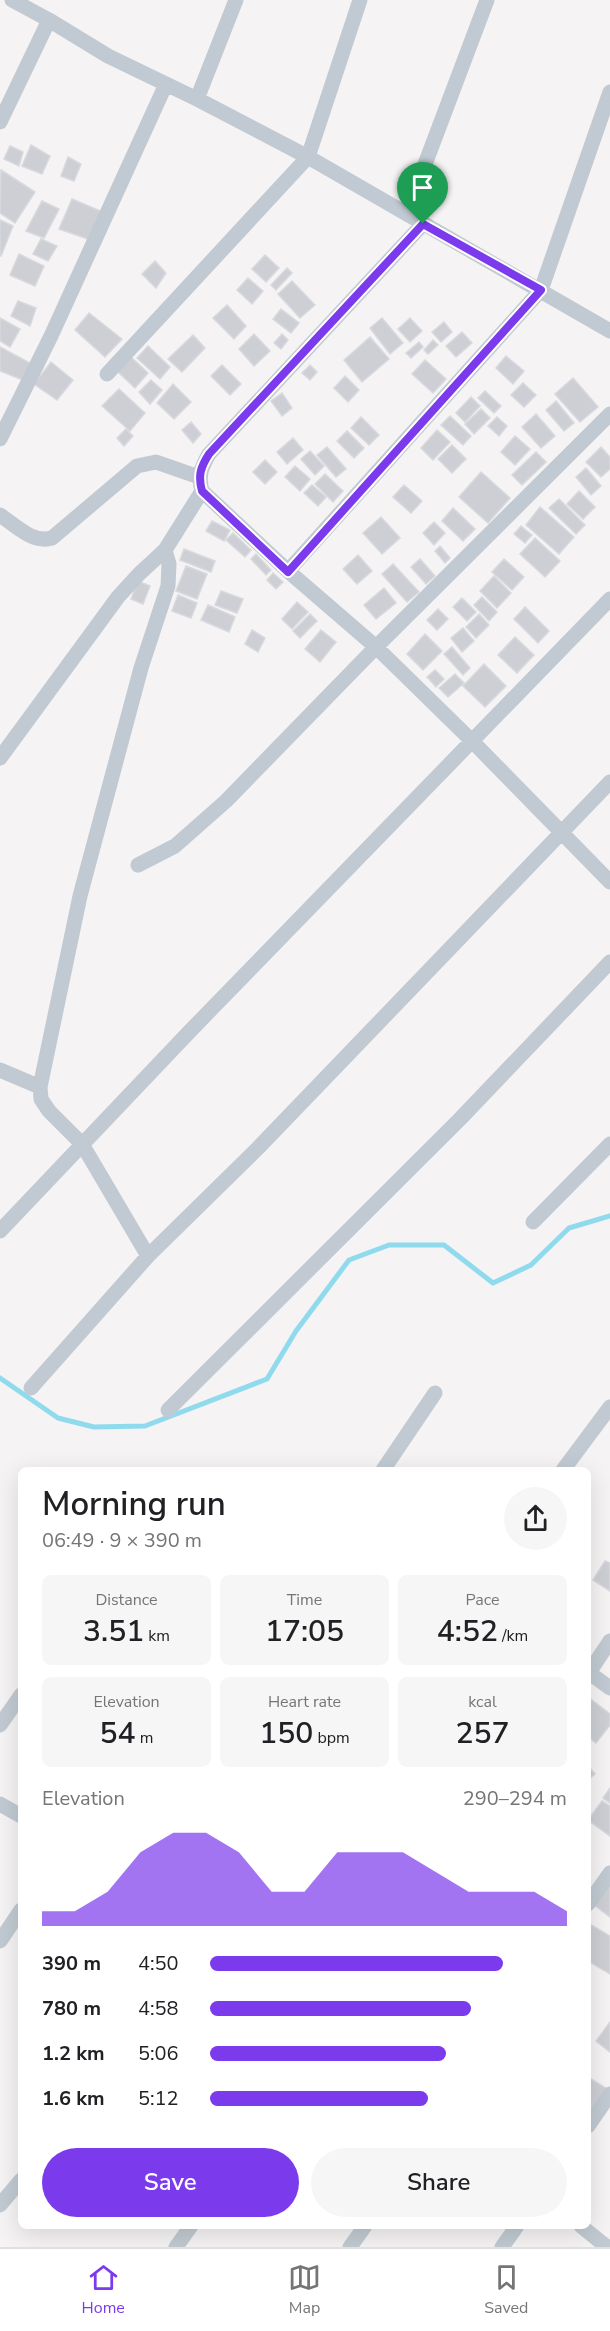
<!DOCTYPE html>
<html lang="en">
<head>
<meta charset="utf-8">
<style>
	body { margin:0; font-family:"Nunito Sans",sans-serif; background:#f6f6f6; color:#202124; height:100vh; display:flex; flex-direction:column; font-size:22px; white-space:nowrap }
	* { box-sizing:border-box; margin:0 }
	p { font-size:20px; color:#757577 }
	.icon { flex:none; width:33px; height:33px; fill:none; stroke:currentColor; stroke-width:2; stroke-linecap:round; stroke-linejoin:round }
	.map { position:relative; flex:1; overflow:hidden }
	.side { position:absolute; left:18px; top:1467px; width:573px; height:762px; display:flex; flex-direction:column; background:#fff; border-radius:9px; box-shadow:0 6px 24px #0002 }
	.side>* { flex:none }
	.pin { position:absolute; display:grid; place-items:center; width:51px; height:51px; color:#fff; margin:-62px -26px; border-radius:50% 50% 50% 0; rotate:-45deg; box-shadow:0 0 6px #0007 }
	.pin .icon { rotate:45deg }
	.round { display:grid; place-items:center; flex:none; width:63px; height:63px; border-radius:32px; background:#f6f6f6 }
	.overview { display:flex; align-items:center; justify-content:space-between; height:102px; padding:0 24px }
	h1 { font-size:33px; font-weight:600; line-height:45px }
	.metrics { display:grid; grid-template-columns:repeat(3,1fr); gap:9px; height:102px; padding:6px 24px }
	.metrics div { display:grid; align-content:center; border-radius:9px; background:#f6f6f6; text-align:center }
	.metrics b { font-size:30px; font-weight:600 }
	.metrics small { font-size:16px; font-weight:400 }
	.metrics p { font-size:16px }
	.chart { height:168px; padding:12px 24px }
	.chart p { display:flex; justify-content:space-between }
	.chart svg { width:100%; height:108px; margin-top:6px; fill:#7c3aed; opacity:.7 }
	.action { display:flex; gap:12px; margin-top:auto; padding:12px 24px }
	.action a { flex:1; height:69px; border-radius:36px; background:#7c3aed; color:#fff; font-size:24px; font-weight:600; line-height:69px; text-align:center }
	.action a+a { background:#f6f6f6; color:#202124 }
	ul { padding:0 24px; list-style:none; font-size:20px }
	li { display:grid; grid-template-columns:96px 72px 1fr; align-items:center; height:45px }
	li i { height:15px; border-radius:8px; background:#7c3aed }
	.tab-bar { display:flex; justify-content:space-around; align-items:center; height:84px; border-top:2px solid #e0e0e0; background:#fff; font-size:16px; color:#757577 }
	.tab-bar a { display:grid; justify-items:center; gap:3px }
	.tab-bar .on { color:#7c3aed }
	.map>svg:first-child { display:block }
</style>
</head>
<body>
<div class="map">
<svg width="610" height="2247" viewBox="0 0 610 2247">
	<rect width="100%" height="100%" fill="#f5f3f3"/>
	<g fill="none" stroke-linecap="round" stroke-linejoin="round">
		<path stroke="#90daee" stroke-width="5" d="M0,1378L58,1418L94,1427L145,1426L267,1379L296,1331L349,1260L389,1245H444L493,1283L531,1265L569,1228L610,1216"/>
	</g>
	<path fill="#cdcfd5" stroke="#d7d9de" stroke-width="1.5" d="M31,145L50,156L42,174L22,166Z
		M10,146L23,152L19,166L4,159Z
		M68,157L81,164L74,181L61,176Z
		M1,170L35,192L15,223L0,213Z
		M72,199L103,212L88,239L59,229Z
		M42,201L59,209L44,238L26,231Z
		M0,220L13,226L1,256H0Z
		M41,239L57,246L48,261L33,254Z
		M19,254L44,266L35,286L10,275Z
		M265,255L279,268L266,282L252,269Z
		M155,261L166,273L156,288L142,274Z
		M287,268L292,273L276,290L271,285Z
		M248,278L263,291L252,304L237,290Z
		M292,281L315,305L300,318L278,294Z
		M18,301L36,308L30,326L11,316Z
		M227,305L246,326L234,339L213,318Z
		M281,309L299,323L291,333L273,319Z
		M89,313L122,339L105,357L75,330Z
		M0,318L20,329L10,347L0,341Z
		M382,318L403,343L390,354L370,328Z
		M410,318L422,331L410,342L398,329Z
		M444,322L452,332L441,342L432,332Z
		M462,332L472,343L456,357L446,346Z
		M254,334L270,351L254,366L239,349Z
		M282,334L288,340L281,349L274,343Z
		M193,335L205,348L182,372L168,359Z
		M370,337L389,359L362,382L344,360Z
		M433,340L438,345L428,354L424,350Z
		M419,342L423,347L411,358L406,353Z
		M148,346L170,367L160,379L137,358Z
		M0,347L30,363L23,380L0,371Z
		M130,356L148,373L135,388L117,371Z
		M506,356L524,371L513,384L496,368Z
		M425,360L446,379L433,393L412,374Z
		M51,362L73,380L57,400L34,384Z
		M222,365L241,384L230,395L211,376Z
		M310,365L317,372L310,380L302,373Z
		M345,376L359,390L348,402L334,388Z
		M573,378L598,407L580,422L555,394Z
		M151,380L162,390L150,404L139,392Z
		M523,383L536,395L524,407L511,395Z
		M173,384L191,402L174,419L157,403Z
		M119,389L145,413L130,431L102,406Z
		M485,391L501,406L494,413L478,398Z
		M282,393L292,408L282,416L271,401Z
		M471,397L480,406L465,422L456,413Z
		M556,401L574,423L564,431L546,410Z
		M481,409L490,418L474,434L465,424Z
		M536,414L555,436L541,448L522,427Z
		M450,416L471,436L463,445L441,425Z
		M361,417L379,435L369,445L351,428Z
		M497,417L507,426L499,436L488,426Z
		M191,422L201,434L193,443L182,430Z
		M126,429L133,436L124,446L117,438Z
		M437,430L450,442L433,460L421,448Z
		M347,431L364,448L354,458L337,441Z
		M515,436L530,449L515,465L501,452Z
		M293,438L303,450L287,464L277,452Z
		M452,445L466,459L452,473L438,459Z
		M327,447L346,469L336,477L317,455Z
		M601,447L610,457V469L601,477L586,462Z
		M310,451L324,466L315,475L301,459Z
		M536,452L546,462L522,485L512,475Z
		M265,460L277,472L265,484L253,472Z
		M295,466L310,479L300,491L285,477Z
		M586,468L601,486L591,495L576,477Z
		M481,472L510,498L488,523L459,497Z
		M325,474L343,491L333,502L315,484Z
		M312,485L326,497L318,506L304,493Z
		M404,485L422,501L411,513L393,497Z
		M579,491L595,507L583,519L567,504Z
		M559,499L585,525L576,534L549,508Z
		M540,507L574,537L559,554L526,525Z
		M453,508L475,529L463,541L442,521Z
		M381,517L400,538L382,554L363,533Z
		M212,521L230,530L224,541L206,531Z
		M434,522L445,533L434,545L423,533Z
		M521,526L532,535L525,543L514,534Z
		M233,533L251,550L245,557L226,540Z
		M535,538L560,561L545,577L520,554Z
		M440,546L450,558L445,563L435,551Z
		M184,549L215,561L211,572L180,560Z
		M256,554L271,570L266,575L251,559Z
		M358,555L372,571L357,584L343,569Z
		M420,559L435,576L426,584L411,567Z
		M504,559L524,577L512,590L492,572Z
		M393,564L419,592L407,602L382,574Z
		M186,566L207,574L197,599L176,591Z
		M273,573L283,582L276,589L267,580Z
		M494,576L511,593L497,608L480,591Z
		M138,581L150,586L143,604L131,599Z
		M384,588L396,603L376,619L364,605Z
		M221,591L243,599L237,613L215,605Z
		M178,595L197,603L191,618L172,611Z
		M482,597L497,612L489,621L474,605Z
		M462,598L476,612L467,621L453,607Z
		M297,602L308,612L292,629L282,619Z
		M208,605L235,617L229,632L201,620Z
		M525,607L549,631L538,643L514,619Z
		M438,609L448,619L437,630L427,620Z
		M310,614L317,621L300,638L293,631Z
		M479,614L489,625L476,638L466,627Z
		M463,628L474,641L462,652L451,638Z
		M252,630L265,638L258,652L245,644Z
		M321,630L336,642L320,662L305,649Z
		M425,634L442,651L423,670L407,654Z
		M515,637L534,655L517,673L498,655Z
		M452,647L470,668L463,675L444,654Z
		M484,664L506,686L485,707L463,686Z
		M435,670L444,679L436,687L427,677Z
		M455,674L464,683L448,697L439,688Z
		M605,1561L610,1563V1591L593,1580Z
		M588,1697L610,1714V1725L596,1743L588,1737Z
		M588,1766L595,1774L588,1780Z
		M610,1788V1803L603,1798Z
		M602,1801L610,1806V1836L588,1820Z
		M610,1882V1917L593,1904Z
		M588,1923L610,1936V1974L588,1961Z
		M610,2022V2052L596,2041Z
		M588,2077L607,2089L594,2109L588,2105Z"/>
	<g fill="none" stroke-linecap="round" stroke-linejoin="round">
		<path stroke="#c1cad2" stroke-width="15" d="M12,0L49,20L108,56L197,99L308,157L610,331
			M197,99L236,0
			M0,122L49,20
			M407,212L487,0
			M107,374L308,157L360,0
			M0,439L51,336L166,84
			M202,491L288,571L376,647L472,741L610,882
			M0,515C15,525 33,544 52,538L137,466L156,462L199,477
			M288,571L541,290L610,92
			M0,758L118,597L139,574L165,550L202,491C198,476 201,468 209,454L423,224
			M138,865L175,846L226,801L376,647L610,414
			M0,1070L40,1087
			M533,1222L610,1144
			M0,1231L191,1030L610,599
			M148,1256L82,1144L49,1111L41,1099L40,1087L80,896L141,668L168,586L169,564L165,550
			M31,1388L148,1256L258,1148L610,782
			M168,1410L460,1119L610,962
			M383,1470L435,1393
			M563,1470L610,1407
			M588,1672L610,1688
			M588,1674L610,1641
			M0,1725L21,1695
			M0,1804L21,1816
			M588,1904L610,1873
			M0,1941L21,1910
			M588,2126L610,2094
			M0,2205L21,2180
			M581,2226L607,2247
			M176,2247L191,2226
			M350,2247L365,2226
			M502,2247L517,2226"/>
	</g>
	<g fill="none" stroke-linecap="round" stroke-linejoin="round">
		<g stroke="#fff" stroke-width="12">
			<path id="route" d="M423,224L541,290L288,572L202,491C198,476 200,468 209,454Z"/>
		</g>
		<use href="#route" stroke="#7c3aed" stroke-width="8"/>
	</g>
</svg>
<div class="pin" style="left:423px;top:224px;background:#1e9e55"><svg class="icon" aria-label="arrive" viewBox="0 0 24 24"><path d="M6 21V4h12l-3 4 3 4H6"/></svg></div>
<section class="side">
<div class="overview"><div><h1>Morning run</h1><p>06:49 · 9 × 390 m</p></div><a class="round"><svg class="icon" aria-label="share" viewBox="0 0 24 24"><path d="M12 15V3M7 8l5-5 5 5M5 13v7h14v-7"/></svg></a></div>
<div class="metrics">
<div><p>Distance</p><b>3.51<small> km</small></b></div>
<div><p>Time</p><b>17:05</b></div>
<div><p>Pace</p><b>4:52<small> /km</small></b></div>
</div>
<div class="metrics">
<div><p>Elevation</p><b>54<small> m</small></b></div>
<div><p>Heart rate</p><b>150<small> bpm</small></b></div>
<div><p>kcal</p><b>257</b></div>
</div>
<div class="chart"><p><span>Elevation</span>290–294 m</p>
<svg viewBox="0 0 160 44" preserveAspectRatio="none"><path d="M0 44V38L10 38L20 30L30 14L40 6L50 6L60 14L70 30L80 30L90 14L100 14L110 14L120 22L130 30L140 30L150 30L160 38V44z"/></svg>
</div>
<ul>
<li><b>390 m</b>4:50<i style="width:82%"></i></li>
<li><b>780 m</b>4:58<i style="width:73%"></i></li>
<li><b>1.2 km</b>5:06<i style="width:66%"></i></li>
<li><b>1.6 km</b>5:12<i style="width:61%"></i></li>
</ul>
<div class="action"><a>Save</a><a>Share</a></div>
</section>
</div>
<nav class="tab-bar">
<a class="on"><svg class="icon" aria-label="home" viewBox="0 0 24 24"><path d="M3 11l9-7 9 7M6 9v11h12V9"/></svg>Home</a>
<a><svg class="icon" aria-label="map" viewBox="0 0 24 24"><path d="M3 6l6-2 6 2 6-2v14l-6 2-6-2-6 2zM9 4v14M15 6v14"/></svg>Map</a>
<a><svg class="icon" aria-label="saved" viewBox="0 0 24 24"><path d="M7 4h10v16l-5-4-5 4z"/></svg>Saved</a>
</nav>
</body>
</html>
